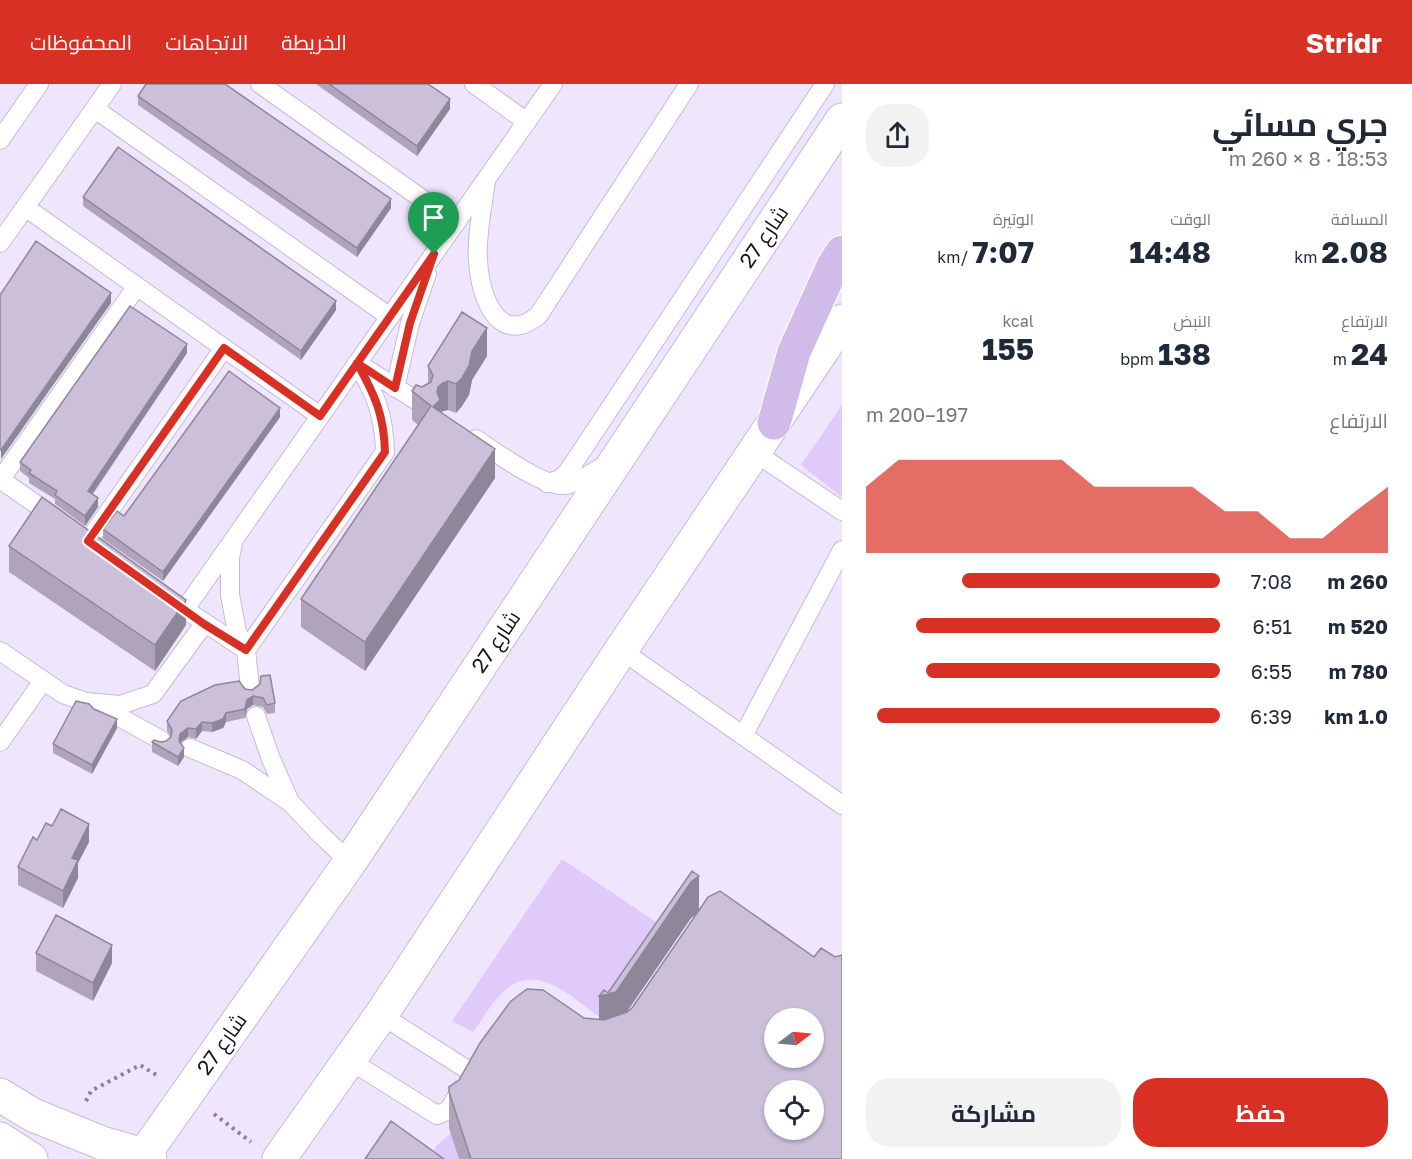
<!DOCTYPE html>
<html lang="ar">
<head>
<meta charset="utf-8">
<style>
	body { margin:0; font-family:"Golos Text",Cairo,sans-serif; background:#f2f2f3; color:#1f2937; direction:rtl; height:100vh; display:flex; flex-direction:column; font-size:22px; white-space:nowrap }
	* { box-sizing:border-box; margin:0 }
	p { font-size:20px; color:#747a83 }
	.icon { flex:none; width:33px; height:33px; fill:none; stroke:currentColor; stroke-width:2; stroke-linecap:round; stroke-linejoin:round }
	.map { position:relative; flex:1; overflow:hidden; direction:ltr }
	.sheet { display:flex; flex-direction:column; background:#fff; width:570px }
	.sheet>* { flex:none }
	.needle { width:39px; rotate:74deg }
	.controls { position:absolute; left:764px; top:924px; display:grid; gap:12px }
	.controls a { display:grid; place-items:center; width:60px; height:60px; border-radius:50%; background:#fff; box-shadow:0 2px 4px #0004; font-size:30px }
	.pin { position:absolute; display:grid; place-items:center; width:51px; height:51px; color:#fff; margin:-62px -26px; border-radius:50% 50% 50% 0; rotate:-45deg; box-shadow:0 0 6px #0007 }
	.pin .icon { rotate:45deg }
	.round { display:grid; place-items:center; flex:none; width:63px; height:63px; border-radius:24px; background:#f2f2f3 }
	.head { display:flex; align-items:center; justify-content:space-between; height:102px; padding:0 24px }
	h1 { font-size:33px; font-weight:700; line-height:45px }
	.metrics { display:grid; grid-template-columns:repeat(3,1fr); gap:9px; height:102px; padding:6px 24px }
	.metrics div { display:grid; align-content:center }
	.metrics b { font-size:30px; font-weight:700 }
	.metrics small { font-size:16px; font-weight:400 }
	.metrics p { font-size:16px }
	.chart { height:168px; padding:12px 24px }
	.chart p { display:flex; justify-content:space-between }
	.chart svg { width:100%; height:108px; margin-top:6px; fill:#d93025; opacity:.7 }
	.primary-button { display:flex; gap:12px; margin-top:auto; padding:12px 24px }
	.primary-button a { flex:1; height:69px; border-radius:24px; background:#d93025; color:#fff; font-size:24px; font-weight:700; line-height:69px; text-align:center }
	.primary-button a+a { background:#f2f2f3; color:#1f2937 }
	ul { padding:0 24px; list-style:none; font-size:20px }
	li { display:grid; grid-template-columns:96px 72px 1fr; align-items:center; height:45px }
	li i { height:15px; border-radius:8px; background:#d93025 }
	header { display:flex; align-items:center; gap:36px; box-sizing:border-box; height:84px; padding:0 30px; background:#d93025; color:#fff }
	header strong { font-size:28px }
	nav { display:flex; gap:33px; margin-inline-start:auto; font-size:21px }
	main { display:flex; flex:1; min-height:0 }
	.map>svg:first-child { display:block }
</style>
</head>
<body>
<header>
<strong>Stridr</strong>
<nav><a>الخريطة</a><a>الاتجاهات</a><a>المحفوظات</a></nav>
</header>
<main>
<section class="sheet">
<div class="head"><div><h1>جري مسائي</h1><p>18:53 · 8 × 260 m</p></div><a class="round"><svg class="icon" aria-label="share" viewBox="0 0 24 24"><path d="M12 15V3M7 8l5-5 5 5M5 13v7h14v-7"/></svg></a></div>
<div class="metrics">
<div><p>المسافة</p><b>2.08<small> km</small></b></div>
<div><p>الوقت</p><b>14:48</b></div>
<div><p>الوتيرة</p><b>7:07<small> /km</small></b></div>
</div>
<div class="metrics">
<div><p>الارتفاع</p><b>24<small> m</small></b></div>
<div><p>النبض</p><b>138<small> bpm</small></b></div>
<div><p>kcal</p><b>155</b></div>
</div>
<div class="chart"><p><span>الارتفاع</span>197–200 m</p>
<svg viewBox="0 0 160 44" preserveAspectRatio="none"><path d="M0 44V17L10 6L20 6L30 6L40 6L50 6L60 6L70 17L80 17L90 17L100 17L110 27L120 27L130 38L140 38L150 27L160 17V44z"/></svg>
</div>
<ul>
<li><b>260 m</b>7:08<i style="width:73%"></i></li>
<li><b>520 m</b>6:51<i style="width:86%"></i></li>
<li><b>780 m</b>6:55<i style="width:83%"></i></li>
<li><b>1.0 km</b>6:39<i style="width:97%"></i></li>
</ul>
<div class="primary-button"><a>حفظ</a><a>مشاركة</a></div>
</section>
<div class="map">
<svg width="842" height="1075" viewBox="0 0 842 1075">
	<rect width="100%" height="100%" fill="#efe5fc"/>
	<path fill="#dfcafa" d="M842,321V413L801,381Z
		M562,775L674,850L607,933L598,932C570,912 534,875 501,910C490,921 482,936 473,948L452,937Z
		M451,1049L461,1075H430L437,1061Z"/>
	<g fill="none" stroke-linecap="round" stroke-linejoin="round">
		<g stroke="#c7bbd6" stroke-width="20">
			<path id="lane" d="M260,0L456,139
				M474,0L527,38
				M95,25L390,233
				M0,56L39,0
				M486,97C483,121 476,153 478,176C479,198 489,248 521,241C527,240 533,235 538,232L689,0
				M25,123L320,332
				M0,159L112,0
				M360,281L422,320
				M395,304L410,239L427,190
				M476,355C494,367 545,405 566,401C580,398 594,387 607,380
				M754,368L842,427
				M0,395L57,435
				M0,396L137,202
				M547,399L558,396L567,389L825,0
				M88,457L224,264
				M233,459L230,474V511L237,548L246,566L250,604
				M175,519L246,566
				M185,525L553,0
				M246,566L385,368C384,331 376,311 357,279
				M621,566L842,721
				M0,567L63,610L86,618L120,621L153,610L204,540
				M99,624L121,634L161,656
				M256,632L271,675L290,718L319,749L350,778
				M743,652L842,466
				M0,658L43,597
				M190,664L242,686L288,717
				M381,931L471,988
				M349,976L437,1031L449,1026L460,1006"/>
		</g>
		<g stroke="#c7bbd6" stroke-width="35">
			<path id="secondary" d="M0,1011L33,1031L102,1059L144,1071L150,1075
				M0,1055L31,1075
				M141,1075L350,778L842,36
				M279,1075L381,931L621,566L842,237"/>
		</g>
		<g stroke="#fff" stroke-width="35">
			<path id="primary" d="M774,339L794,268L833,182L842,168"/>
		</g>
		<path stroke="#8a8393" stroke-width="4" stroke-dasharray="3 4.5" stroke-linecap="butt" d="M86,1017L91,1007L140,981L158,992
			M214,1030L251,1058"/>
		<use href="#lane" stroke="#fff" stroke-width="18"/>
		<use href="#secondary" stroke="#fff" stroke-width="33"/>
		<use href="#primary" stroke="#d0bbe9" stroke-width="33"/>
	</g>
	<path fill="#afa4bb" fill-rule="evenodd" d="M316,0H428L450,25L417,72Z
		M138,12L391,124L357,173L138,21Z
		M83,113L336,226L301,276L83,122Z
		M187,269L93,410L98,423L85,442L55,420V415L29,399V394L20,387V378Z
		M487,272L472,296L469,311L462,322L456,329L448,326L443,327L441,329L495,394L365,587L301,543V515L418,341L412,336V307L428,299V282Z
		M280,333L163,497L103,455V445Z
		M9,462L186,541L155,587L9,488Z
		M245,605L275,619V629L267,630L263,623L253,621L247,625L245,634L226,638L223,644L212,648L202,647L196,655L188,653L180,659L184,673L178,682L152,668V658L166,657L171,653L167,647V637Z
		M117,644L92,690L53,669V660Z
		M37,756L89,758L78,779V794L63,824L18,801V783Z
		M699,826L842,1075H459L449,1044V1003L599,935L608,909ZM697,830L632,924L626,928L691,834Z
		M36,869L112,879L93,917L36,887Z"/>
	<path fill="#8e8699" d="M450,15V25L417,72V62Z
		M391,115V124L357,173V164Z
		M111,209V219L1,375V366Z
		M336,217V226L301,276V267Z
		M487,244V272L472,296L469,311L462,322L456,329V300L472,267Z
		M187,260V269L88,416V407Z
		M448,297V326L443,327L440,330L433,323L438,303L443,299Z
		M280,324V333L163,497V488Z
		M495,365V394L365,587V558Z
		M98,414V423L85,442V432Z
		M186,516V541L155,587V561Z
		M253,612V621L247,625L245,634V625L247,616Z
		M226,629V638L223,644L212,648V639Z
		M117,635V644L92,690V681Z
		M202,638V647L196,655V645Z
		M188,644V653L180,659L179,657L180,650Z
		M184,664V673L178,682V673Z
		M89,740V758L78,779V794L63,824V807L72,774Z
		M699,792V828L691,834L616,944L599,948V912L616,908L691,798Z
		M112,861V879L93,917V899Z"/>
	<path fill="#cbbfda" stroke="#8e8699" stroke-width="1.5" fill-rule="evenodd" d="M146,0H225L391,115L357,164L138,12Z
		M329,0H428L450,15L417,62Z
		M118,63L336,217L301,267L83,113Z
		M36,157L111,209L1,366L0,365V211Z
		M130,222L187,260L88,407L98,414L85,432L55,411L57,407L29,389L31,386L20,378Z
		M462,228L487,244L472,267L469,282L462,294L456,300L448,297L443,299L438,303L437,308L440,316L433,323L495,365L365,558L301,515L431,322L412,307L416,301L422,303L431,298L433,291L428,282Z
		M229,287L280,324L163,488L103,445L117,427L124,432Z
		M42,413L186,516L155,561L9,462Z
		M270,591L275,619L267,621L263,614L253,612L247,616L245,625L226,629L223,635L212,639L202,638L196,645L188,644L180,650L179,657L184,664L178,673L152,658L154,656L161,658L166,657L171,653L172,646L167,637L181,617L215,601L239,597L245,605L252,606L260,600L261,592Z
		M76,617L89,620L94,625L117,635L92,681L53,660Z
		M61,725L89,740L72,774L78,776L63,807L18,783L33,753L37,756L46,739L52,742Z
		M692,787L699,792L691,798L616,908L599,912L604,906L608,909Z
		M720,807L814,873L821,864L835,873L842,871V1075H471L449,1008V1003L459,996L480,959L511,917L527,905L543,906L584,934L604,936L627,928L632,924L708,813ZM774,934H813V974H774ZM774,1006H813V1046H774Z
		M56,831L112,861L93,899L36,869Z
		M391,1037L444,1075H365Z"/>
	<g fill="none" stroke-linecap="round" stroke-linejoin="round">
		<g stroke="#fff" stroke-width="12">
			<path id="route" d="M434,170L320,332L224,264L88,457L204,540L246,566L385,368C384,331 375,311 357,279L395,304L410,239L434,170"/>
		</g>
		<use href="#route" stroke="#d93025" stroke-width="8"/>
	</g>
	<g text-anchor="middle" stroke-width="4.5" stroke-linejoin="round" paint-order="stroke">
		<g font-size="21" fill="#17131c" stroke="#fff">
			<text transform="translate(764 153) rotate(-56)" y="7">شارع 27</text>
			<text transform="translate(496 558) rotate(-56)" y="7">شارع 27</text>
			<text transform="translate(222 960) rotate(-55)" y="7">شارع 27</text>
		</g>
	</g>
</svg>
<div class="controls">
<a><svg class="needle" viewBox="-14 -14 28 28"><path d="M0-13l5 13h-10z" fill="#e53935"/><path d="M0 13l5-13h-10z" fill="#747a83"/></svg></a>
<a><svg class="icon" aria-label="locate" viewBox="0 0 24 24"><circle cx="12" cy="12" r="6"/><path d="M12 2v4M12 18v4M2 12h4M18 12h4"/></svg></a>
</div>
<div class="pin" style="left:434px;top:170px;background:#1e9e55"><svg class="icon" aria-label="arrive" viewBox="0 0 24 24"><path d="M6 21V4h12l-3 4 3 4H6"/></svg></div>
</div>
</main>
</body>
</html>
